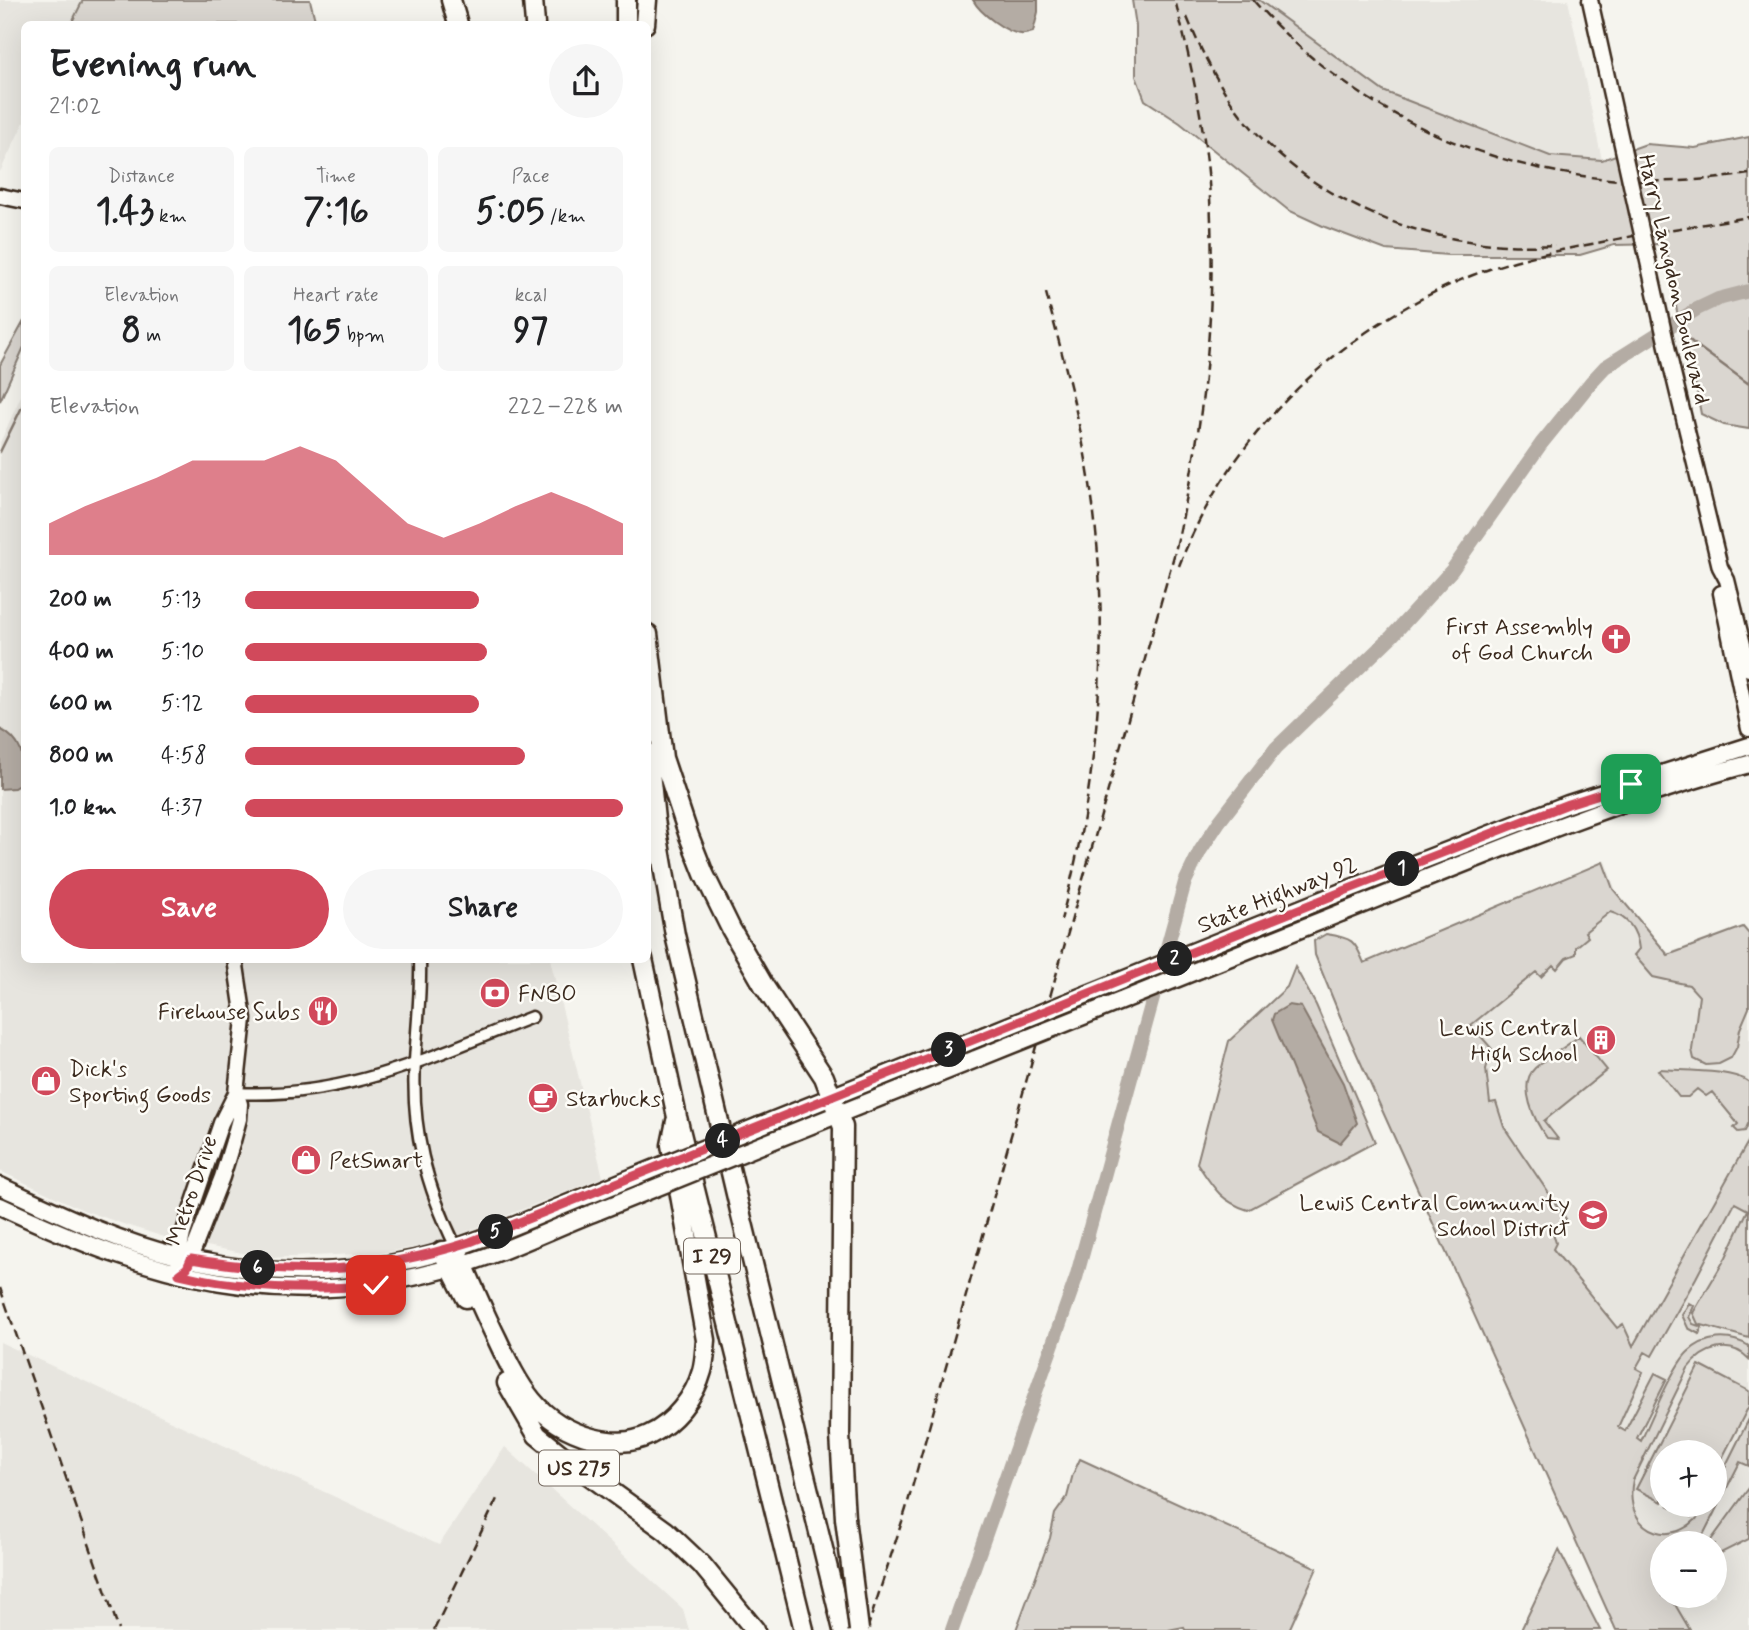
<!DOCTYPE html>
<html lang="en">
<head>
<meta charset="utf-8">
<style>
	body { margin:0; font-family:Mynerve,sans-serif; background:#f6f6f6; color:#202124; height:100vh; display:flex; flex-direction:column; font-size:26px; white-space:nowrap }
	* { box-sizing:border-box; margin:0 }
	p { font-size:23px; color:#757577 }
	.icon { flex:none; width:38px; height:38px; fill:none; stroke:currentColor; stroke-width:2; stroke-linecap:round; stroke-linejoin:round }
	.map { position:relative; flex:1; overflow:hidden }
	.sheet { position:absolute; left:21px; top:21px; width:630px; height:942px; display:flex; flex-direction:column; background:#fff; border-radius:10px; box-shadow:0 7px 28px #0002 }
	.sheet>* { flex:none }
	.buttons { position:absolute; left:1650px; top:1440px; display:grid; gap:14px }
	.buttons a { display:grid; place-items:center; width:77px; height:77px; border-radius:50%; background:#fff; box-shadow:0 7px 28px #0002; font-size:35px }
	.pin { position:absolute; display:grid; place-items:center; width:60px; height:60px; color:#fff; margin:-30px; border-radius:14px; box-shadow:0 4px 10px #0006 }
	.km { position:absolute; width:35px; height:35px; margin:-18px; border-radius:50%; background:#222; color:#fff; font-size:19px; line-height:35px; text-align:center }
	.round { display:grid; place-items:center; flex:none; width:74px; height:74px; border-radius:37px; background:#f6f6f6 }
	.overview { display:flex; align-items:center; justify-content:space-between; height:119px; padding:0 28px }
	h1 { font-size:38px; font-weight:800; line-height:52px }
	.stats { display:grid; grid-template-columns:repeat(3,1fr); gap:10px; height:119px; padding:7px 28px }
	.stats div { display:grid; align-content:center; border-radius:10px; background:#f6f6f6; text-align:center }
	.stats b { font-size:35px; font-weight:800 }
	.stats small { font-size:19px; font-weight:400 }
	.stats p { font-size:19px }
	.chart { height:196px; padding:14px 28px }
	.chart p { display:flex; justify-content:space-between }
	.chart svg { width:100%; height:126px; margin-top:7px; fill:#d1495b; opacity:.7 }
	.button { display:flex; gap:14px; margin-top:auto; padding:14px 28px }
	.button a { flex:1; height:80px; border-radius:42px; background:#d1495b; color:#fff; font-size:28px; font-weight:800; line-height:80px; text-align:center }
	.button a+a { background:#f6f6f6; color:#202124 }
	ul { padding:0 28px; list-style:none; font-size:23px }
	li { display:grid; grid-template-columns:112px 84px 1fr; align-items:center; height:52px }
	li i { height:18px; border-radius:9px; background:#d1495b }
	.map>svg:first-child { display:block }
</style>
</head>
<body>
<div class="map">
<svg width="1749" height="1630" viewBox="0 0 1749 1630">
	<rect width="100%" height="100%" fill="#f5f4ee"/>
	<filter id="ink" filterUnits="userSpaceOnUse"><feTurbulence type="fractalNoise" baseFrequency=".0143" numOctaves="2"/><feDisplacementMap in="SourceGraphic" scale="14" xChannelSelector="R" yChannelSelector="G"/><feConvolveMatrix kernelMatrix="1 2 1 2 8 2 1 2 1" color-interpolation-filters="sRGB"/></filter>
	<g filter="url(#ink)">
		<path fill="#e7e5df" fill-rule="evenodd" d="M0,0H83L71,24H24V122L0,172Z
			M1259,0H1568L1602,160L1550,156L1383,91Z
			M24,389V959H550L603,1177L436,1244L381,1253L268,1258L171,1239L129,1226L83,1210L0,1171V443Z
			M1605,861L1616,891L1668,953L1734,929L1749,936V1630H1627L1329,977ZM1662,1452H1715V1505H1662ZM1662,1544H1715V1596H1662Z
			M0,1342L439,1545L505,1447L683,1609L689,1630H0Z"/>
		<path fill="#dad6d0" stroke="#8a8077" stroke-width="2" d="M83,0H310L316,24H71Z
			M1132,0H1259L1383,91L1550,156L1602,160L1646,144L1695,148L1749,137V429L1724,425L1701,414L1694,376L1677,312L1666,244L1614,245L1580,255H1448L1386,250L1325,227L1288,210L1180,123L1145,100L1136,76V26Z
			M24,321V347L0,401V365Z
			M1603,862L1613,889L1668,955L1743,927L1749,934V1008L1740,1029L1737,1047L1731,1058L1719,1064L1706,1065L1694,1059L1692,1050L1699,996L1689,985L1653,977L1634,955L1639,949C1637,931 1628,917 1610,912L1585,932L1588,937L1576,947V954L1566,958L1557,969L1553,965L1541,977L1536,972L1471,1025L1492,1049L1486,1069L1490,1103L1496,1102L1504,1127L1566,1219L1553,1233L1556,1243L1553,1249L1617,1328L1623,1324L1633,1346L1749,1140V1338L1698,1324L1693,1313L1726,1257L1748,1210L1735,1203L1696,1278L1652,1356L1645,1352L1636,1368L1643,1372L1618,1427L1625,1431L1655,1373L1667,1379L1637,1438L1641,1441C1651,1420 1673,1366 1688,1352C1705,1336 1729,1334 1749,1346V1359C1730,1339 1703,1348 1688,1368L1633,1480C1621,1536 1681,1553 1706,1505H1715V1487L1749,1419V1466L1740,1462L1699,1543L1662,1544V1574L1660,1575L1662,1581V1596H1670L1690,1630H1616L1342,1021L1315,955L1314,941L1326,934C1353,938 1354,940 1364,963Z
			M1295,967L1316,1005L1375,1142L1248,1210C1220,1201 1213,1187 1197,1163L1229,1041L1287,987Z
			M1579,1036L1607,1070L1544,1121L1558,1139L1547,1138C1535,1122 1517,1085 1535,1068C1548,1056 1565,1048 1579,1036Z
			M1660,1069C1683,1071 1731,1069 1749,1082V1122L1745,1131L1738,1132L1734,1128L1738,1124L1712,1092L1706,1096L1697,1089L1688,1097H1679L1658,1070Z
			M1689,1303L1694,1306L1689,1317L1693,1324L1702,1327L1699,1334L1688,1328L1682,1315Z
			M1699,1365L1749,1391V1406L1715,1472V1452H1662V1502L1636,1489Z
			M1080,1459L1317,1568L1289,1630H1185L1184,1627L1168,1630H1016L1050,1538L1055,1514L1067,1497L1073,1474Z
			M1749,1488V1539L1715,1556V1544L1709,1543Z
			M1668,1505H1698L1692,1517Z
			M1559,1550L1600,1630H1521Z"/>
		<path fill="#b4aca4" stroke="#84786e" stroke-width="2" d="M973,0H1038V12L1033,32C1029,33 1025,35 1021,34C1006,33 980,13 973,0Z
			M0,729C22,740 25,758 24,782L14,788L0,789Z
			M1289,1005L1301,1007L1343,1083L1357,1123L1340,1143L1318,1132L1272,1020L1274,1014Z"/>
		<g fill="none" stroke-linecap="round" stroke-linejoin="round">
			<path stroke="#84786e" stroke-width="2.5" d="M1672,324L1693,343L1749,384
				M0,452L24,403"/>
			<path stroke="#b4aca4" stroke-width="14" d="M952,1630L1076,1278L1185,882L1200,851L1219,822L1276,748L1392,636L1452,570L1541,444L1592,381L1605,367L1697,309L1718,299L1749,291"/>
			<g stroke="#3b2a1e" stroke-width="15">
				<path id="street" d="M420,959C421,993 417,1027 415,1061C411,1129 426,1186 456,1247
					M236,1093C348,1099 431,1056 532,1017"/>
			</g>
			<g stroke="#3b2a1e" stroke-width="19">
				<path id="secondary" d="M1590,0L1623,149
					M0,196L24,201
					M1672,369L1720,567L1727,580L1749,669
					M1721,593L1749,729
					M179,1268L178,1257L183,1234L221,1123L236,1093L244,1019L235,959
					M186,1269L222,1177L233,1141L239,1119L240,1104L236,1093"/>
			</g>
			<g stroke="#3b2a1e" stroke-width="21">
				<path id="primary" d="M1349,889L1568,804L1749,746
					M1343,912C1476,859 1611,801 1749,764
					M759,1126L983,1036
					M764,1144L976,1059
					M0,1186C58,1213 115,1241 177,1256C253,1276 339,1276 415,1259C476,1245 535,1216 594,1193
					M0,1206C153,1278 281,1315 450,1268C500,1255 549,1230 598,1211"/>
			</g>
			<g stroke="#3b2a1e" stroke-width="23">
				<path id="highway" d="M451,0L458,24
					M533,0L535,24
					M626,0V24
					M645,24L647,0
					M648,634L663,758L689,836L704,874L731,929L764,986L824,1077L843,1127L840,1435L845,1518
					M648,753L655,820L675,935L741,1215L843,1630
					M643,959L677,1117L804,1630
					M456,1247C469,1278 482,1309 497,1339C519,1386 537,1423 592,1438C612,1443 630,1444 649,1435C673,1424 695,1397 702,1371C705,1361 705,1350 706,1340L671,1145L676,1121
					M442,1251L466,1298
					M507,1383L537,1435L568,1460L666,1531L702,1565L755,1630"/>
			</g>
			<use href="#street" stroke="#fdfcf7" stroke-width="10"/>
			<use href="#secondary" stroke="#fdfcf7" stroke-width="14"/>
			<use href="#primary" stroke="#fdfcf7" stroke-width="16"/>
			<use href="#highway" stroke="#fdfcf7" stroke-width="18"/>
			<path stroke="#3b2a1e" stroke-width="2.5" stroke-dasharray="10 5" stroke-linecap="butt" d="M1253,0C1376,141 1566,204 1749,174
				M1187,17C1201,51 1218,85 1241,115C1317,209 1437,252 1555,245
				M1046,293C1063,357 1080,419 1090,484C1112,629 1099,780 1061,920
				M1179,566C1230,433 1342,327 1473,275C1513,259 1555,251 1597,243C1647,233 1698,225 1749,217
				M0,1288L119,1630
				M434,1630L497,1499
				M867,1630L906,1509L1175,552C1203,430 1218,308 1209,183C1204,122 1190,59 1175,0"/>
			<g stroke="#3b2a1e" stroke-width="19" stroke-linecap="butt">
				<path id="secondary-bridge" d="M1623,149L1672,369"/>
			</g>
			<g stroke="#3b2a1e" stroke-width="21" stroke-linecap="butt">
				<path id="primary-bridge" d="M983,1036L1349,889
					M976,1059L1343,912
					M594,1193L759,1126
					M598,1211L764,1144"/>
			</g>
			<g stroke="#3b2a1e" stroke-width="23" stroke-linecap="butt">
				<path id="highway-bridge" d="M845,1518L859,1630"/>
			</g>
			<use href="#secondary-bridge" stroke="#fdfcf7" stroke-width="14"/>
			<use href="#primary-bridge" stroke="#fdfcf7" stroke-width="16"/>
			<use href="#highway-bridge" stroke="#fdfcf7" stroke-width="18"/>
		</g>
	</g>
	<g fill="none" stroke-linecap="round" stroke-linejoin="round" filter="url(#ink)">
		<g stroke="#fff" stroke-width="14">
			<path id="route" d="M376,1285C309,1291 244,1290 179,1274L187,1268L191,1259C294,1276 370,1274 470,1242L1349,889L1568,804L1631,784"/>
		</g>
		<use href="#route" stroke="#d1495b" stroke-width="9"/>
	</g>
	<defs>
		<g id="church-disc" transform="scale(1.575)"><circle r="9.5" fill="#d1495b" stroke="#fdfcf7"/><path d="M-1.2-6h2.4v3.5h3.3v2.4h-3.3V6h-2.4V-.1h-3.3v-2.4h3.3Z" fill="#fff"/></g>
		<g id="bank-disc" transform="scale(1.575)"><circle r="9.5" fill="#d1495b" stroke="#fdfcf7"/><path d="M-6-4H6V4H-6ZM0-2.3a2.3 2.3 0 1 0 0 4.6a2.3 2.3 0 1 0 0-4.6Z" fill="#fff"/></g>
		<g id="restaurant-disc" transform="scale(1.575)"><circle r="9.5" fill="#d1495b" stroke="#fdfcf7"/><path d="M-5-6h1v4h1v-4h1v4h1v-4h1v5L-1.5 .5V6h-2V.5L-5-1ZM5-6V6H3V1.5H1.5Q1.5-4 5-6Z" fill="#fff"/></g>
		<g id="building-disc" transform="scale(1.575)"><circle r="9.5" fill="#d1495b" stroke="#fdfcf7"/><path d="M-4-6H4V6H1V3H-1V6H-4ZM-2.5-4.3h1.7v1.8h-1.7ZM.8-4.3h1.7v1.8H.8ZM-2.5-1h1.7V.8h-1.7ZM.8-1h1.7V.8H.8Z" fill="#fff"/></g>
		<g id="shop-disc" transform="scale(1.575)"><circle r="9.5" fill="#d1495b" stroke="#fdfcf7"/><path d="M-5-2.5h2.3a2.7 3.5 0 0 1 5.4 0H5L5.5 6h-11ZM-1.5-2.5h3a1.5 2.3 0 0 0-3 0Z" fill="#fff"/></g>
		<g id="cafe-disc" transform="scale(1.575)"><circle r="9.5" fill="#d1495b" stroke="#fdfcf7"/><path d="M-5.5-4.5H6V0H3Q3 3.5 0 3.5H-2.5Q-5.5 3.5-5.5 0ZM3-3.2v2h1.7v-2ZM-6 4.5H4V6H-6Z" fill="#fff"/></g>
		<g id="school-disc" transform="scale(1.575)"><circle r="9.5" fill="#d1495b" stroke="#fdfcf7"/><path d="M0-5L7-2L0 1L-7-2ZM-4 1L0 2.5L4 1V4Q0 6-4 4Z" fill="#fff"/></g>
	</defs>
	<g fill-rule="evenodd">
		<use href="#church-disc" x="1616" y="639"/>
		<use href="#bank-disc" x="495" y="993"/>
		<use href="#restaurant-disc" x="323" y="1011"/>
		<use href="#building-disc" x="1601" y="1040"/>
		<use href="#shop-disc" x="46" y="1081"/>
		<use href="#cafe-disc" x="543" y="1098"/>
		<use href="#shop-disc" x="306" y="1160"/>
		<use href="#school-disc" x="1593" y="1215"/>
	</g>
	<g text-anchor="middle" stroke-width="5" stroke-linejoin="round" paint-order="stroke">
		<g fill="#fdfcf7" stroke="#75695f" stroke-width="2">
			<rect x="684" y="1238.5" width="56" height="35" rx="5"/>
			<rect x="539" y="1450.5" width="80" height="35" rx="5"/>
		</g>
		<g font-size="21" font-weight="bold" fill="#3b2a1e">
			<text x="712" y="1263">I 29</text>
			<text x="579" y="1475">US 275</text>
		</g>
		<g font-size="23" fill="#3b2a1e" stroke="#fdfcf7">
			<text transform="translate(1675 279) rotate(77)" y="8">Harry Langdon Boulevard</text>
			<text transform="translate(1277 894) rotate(-22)" y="8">State Highway 92</text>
			<text transform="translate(191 1190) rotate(-71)" y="8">Metro Drive</text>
		</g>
		<g font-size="23" fill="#3b2a1e" stroke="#fdfcf7" text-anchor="end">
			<text x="1593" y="634">First Assembly<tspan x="1593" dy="26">of God Church</tspan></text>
			<text x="518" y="1001" text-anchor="start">FNBO</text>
			<text x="300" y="1019">Firehouse Subs</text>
			<text x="1578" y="1035">Lewis Central<tspan x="1578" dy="26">High School</tspan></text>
			<text x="69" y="1076" text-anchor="start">Dick's<tspan x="69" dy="26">Sporting Goods</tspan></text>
			<text x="566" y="1106" text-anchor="start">Starbucks</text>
			<text x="329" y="1168" text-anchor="start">PetSmart</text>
			<text x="1570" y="1210">Lewis Central Community<tspan x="1570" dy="26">School District</tspan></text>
		</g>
	</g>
</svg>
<div class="buttons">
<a>+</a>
<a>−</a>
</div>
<div class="pin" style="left:1631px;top:784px;background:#1e9e55"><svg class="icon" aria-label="arrive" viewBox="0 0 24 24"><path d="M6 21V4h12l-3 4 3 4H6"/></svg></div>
<div class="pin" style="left:376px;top:1285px;background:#d93025"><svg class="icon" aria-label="check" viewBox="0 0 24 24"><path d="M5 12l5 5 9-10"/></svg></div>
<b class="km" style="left:1402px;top:869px">1</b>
<b class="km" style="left:1175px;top:959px">2</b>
<b class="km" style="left:949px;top:1050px">3</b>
<b class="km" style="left:723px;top:1141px">4</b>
<b class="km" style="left:496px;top:1232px">5</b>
<b class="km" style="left:258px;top:1268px">6</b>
<section class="sheet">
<div class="overview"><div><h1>Evening run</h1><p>21:02</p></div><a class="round"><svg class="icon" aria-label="share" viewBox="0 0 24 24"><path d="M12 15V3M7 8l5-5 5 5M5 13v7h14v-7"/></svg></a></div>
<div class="stats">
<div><p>Distance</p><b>1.43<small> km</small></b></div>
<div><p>Time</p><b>7:16</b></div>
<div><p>Pace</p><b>5:05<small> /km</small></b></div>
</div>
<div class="stats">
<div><p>Elevation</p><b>8<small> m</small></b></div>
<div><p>Heart rate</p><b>165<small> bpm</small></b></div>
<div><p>kcal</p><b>97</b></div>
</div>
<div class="chart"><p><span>Elevation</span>222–228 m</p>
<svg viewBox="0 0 160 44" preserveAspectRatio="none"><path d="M0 44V33L10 27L20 22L30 17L40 11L50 11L60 11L70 6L80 11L90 22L100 33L110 38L120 33L130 27L140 22L150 27L160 33V44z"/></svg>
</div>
<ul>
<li><b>200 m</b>5:13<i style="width:62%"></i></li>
<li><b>400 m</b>5:10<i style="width:64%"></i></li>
<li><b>600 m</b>5:12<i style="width:62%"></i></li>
<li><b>800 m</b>4:58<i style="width:74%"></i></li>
<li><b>1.0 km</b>4:37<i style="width:100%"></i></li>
</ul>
<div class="button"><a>Save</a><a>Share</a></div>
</section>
</div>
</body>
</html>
